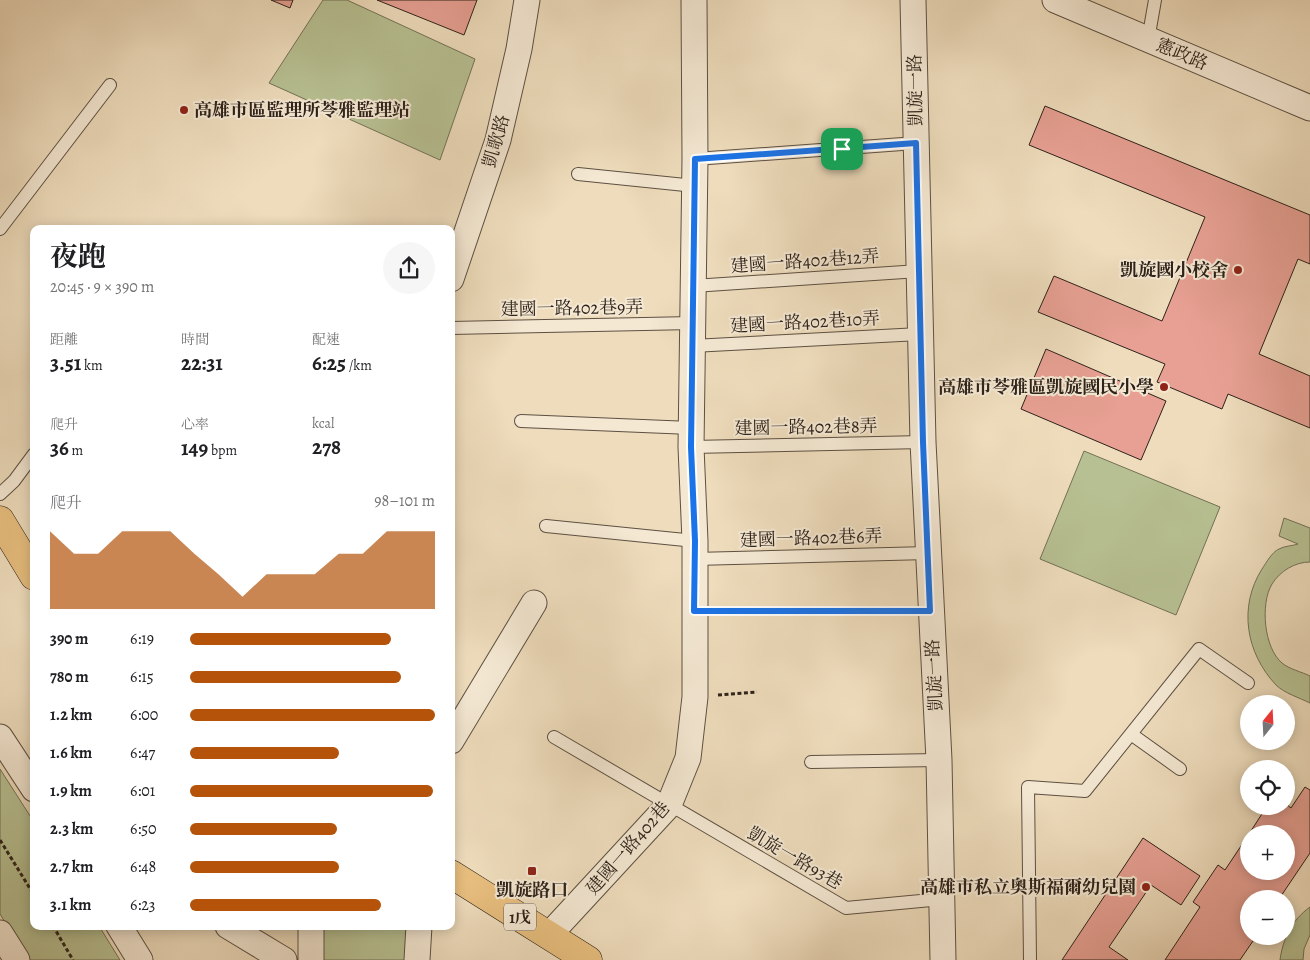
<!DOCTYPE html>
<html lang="zh-TW">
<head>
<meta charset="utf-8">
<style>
	body { margin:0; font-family:Alegreya,"Noto Serif TC",serif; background:#f6f6f6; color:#202124; height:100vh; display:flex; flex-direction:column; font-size:19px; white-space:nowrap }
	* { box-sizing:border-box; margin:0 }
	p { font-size:16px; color:#757577 }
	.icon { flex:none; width:28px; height:28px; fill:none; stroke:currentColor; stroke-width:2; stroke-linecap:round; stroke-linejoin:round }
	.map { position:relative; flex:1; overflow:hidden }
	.drawer { position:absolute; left:30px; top:225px; width:425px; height:705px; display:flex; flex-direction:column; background:#fff; border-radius:10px; box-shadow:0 2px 12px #0003 }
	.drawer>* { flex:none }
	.needle { width:32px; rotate:18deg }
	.buttons { position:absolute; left:1240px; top:695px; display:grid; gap:10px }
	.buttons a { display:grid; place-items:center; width:55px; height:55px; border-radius:50%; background:#fff; box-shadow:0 2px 12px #0003; font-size:25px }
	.pin { position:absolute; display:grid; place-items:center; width:42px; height:42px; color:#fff; margin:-21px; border-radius:10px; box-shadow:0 2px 8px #0006 }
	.round { display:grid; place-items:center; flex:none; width:52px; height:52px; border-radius:26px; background:#f6f6f6 }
	.head { display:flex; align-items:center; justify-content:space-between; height:85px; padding:0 20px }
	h1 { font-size:28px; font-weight:700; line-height:38px }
	.figures { display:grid; grid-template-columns:repeat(3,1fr); gap:8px; height:85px; padding:5px 20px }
	.figures div { display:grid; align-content:center }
	.figures b { font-size:21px; font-weight:700 }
	.figures small { font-size:14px; font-weight:400 }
	.figures p { font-size:14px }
	.chart { height:140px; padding:10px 20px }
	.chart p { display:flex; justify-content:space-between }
	.chart svg { width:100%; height:90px; margin-top:5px; fill:#b45309; opacity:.7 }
	ul { padding:0 20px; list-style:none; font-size:16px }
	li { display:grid; grid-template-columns:80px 60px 1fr; align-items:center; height:38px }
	li i { height:12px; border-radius:6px; background:#b45309 }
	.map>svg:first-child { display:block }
</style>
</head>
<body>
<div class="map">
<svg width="1310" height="960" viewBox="0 0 1310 960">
	<rect width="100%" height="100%" fill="#eedcbc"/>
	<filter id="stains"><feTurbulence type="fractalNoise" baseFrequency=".004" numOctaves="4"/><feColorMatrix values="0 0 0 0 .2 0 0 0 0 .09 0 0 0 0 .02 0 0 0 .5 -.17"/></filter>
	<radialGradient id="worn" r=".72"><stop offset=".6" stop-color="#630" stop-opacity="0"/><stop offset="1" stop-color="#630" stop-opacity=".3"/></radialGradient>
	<path fill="#b7c092" stroke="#727156" d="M323,0H347L475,59L440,160L269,83Z
		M1084,451L1220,507L1176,615L1040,559Z
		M1284,518L1310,528V562C1295,562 1280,571 1272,584C1260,604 1264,648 1282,663C1289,669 1302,672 1310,676V703C1300,698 1284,693 1276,685C1246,653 1238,607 1262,569C1266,563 1272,552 1279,549C1284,546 1292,546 1298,544L1279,536Z
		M0,769L34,822V926H99L120,960H28L0,914Z
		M1310,907V935L1304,949L1303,960H1280C1283,938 1292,920 1310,907Z
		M319,926H409L408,960H319Z"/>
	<path fill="#e7a093" stroke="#2d221a" d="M271,0H293L290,8Z
		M377,0H477L464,35Z
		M1045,106L1310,215V264L1298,259L1259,354L1310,376V428L1228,394L1222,409L1157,382L1165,364L1038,312L1054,276L1162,321L1205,217L1029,145Z
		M1046,349L1166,401L1141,460L1021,409Z
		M1305,787L1310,790V853L1279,899H1249V927L1247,932L1249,936L1255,938L1240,960H1165L1200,907L1193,902L1218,865L1225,870L1249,834V871H1286V834H1249L1267,806H1286V804L1291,808Z
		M1143,838L1200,876L1181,905L1151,885L1109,947L1128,960H1062Z"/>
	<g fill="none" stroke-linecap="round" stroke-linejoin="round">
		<g stroke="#5d5042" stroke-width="14">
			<path id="service" d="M1148,40L1155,0
				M695,159L916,143
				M578,174L695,186
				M0,229L110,85
				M693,286L919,271
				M451,328L693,323
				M692,346L920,334
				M521,421L691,428
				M691,447L923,442
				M0,494L14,481L34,454
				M546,526L695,541
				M694,559L928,553
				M1131,734L1180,769
				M554,737L846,908L942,899
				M811,762L939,760
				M1030,960L1028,787L1085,791L1199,649L1248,683"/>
		</g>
		<g stroke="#5d5042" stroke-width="27">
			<path id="minor" d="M913,0L923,442L939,760L943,960
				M1055,0L1310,108
				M451,279L498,140L519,49L527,0
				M0,737L34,789
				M451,741L534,603
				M119,926L140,960
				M228,926L284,960
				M0,933L17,960
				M549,935L669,805L688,758L695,697V541L691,447L695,159L694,0
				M311,960V926
				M417,960L419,926"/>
		</g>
		<g stroke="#2d221a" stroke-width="29">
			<path id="primary" d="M0,520L34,576
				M451,874L588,960"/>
		</g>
		<path stroke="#2d221a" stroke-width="3" stroke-dasharray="4 2.5" stroke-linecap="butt" d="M717,611H909
			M718,695L757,692
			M0,840L34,895
			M53,926L73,960"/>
		<use href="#service" stroke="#f4e8d3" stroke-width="12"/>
		<use href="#minor" stroke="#f4e8d3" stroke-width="25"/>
		<use href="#primary" stroke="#e7be7e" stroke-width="28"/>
	</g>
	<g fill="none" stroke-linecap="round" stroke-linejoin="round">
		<g stroke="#fff" stroke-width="10">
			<path id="route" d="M916,143L923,442L930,611H694L695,541L691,447L695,159Z"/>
		</g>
		<use href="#route" stroke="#1a73e8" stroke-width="6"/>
	</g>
	<g fill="#8f2418" stroke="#f4e8d3" stroke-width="2">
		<circle cx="184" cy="110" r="5"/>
		<circle cx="1238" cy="270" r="5"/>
		<circle cx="1164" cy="387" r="5"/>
		<rect x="527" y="866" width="10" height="10" rx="2.5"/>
		<circle cx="1146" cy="887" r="5"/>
	</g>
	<g text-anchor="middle" stroke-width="4" stroke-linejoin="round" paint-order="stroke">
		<rect fill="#f4e8d3" stroke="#695d52" stroke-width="1" x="504" y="903.5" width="32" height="27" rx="4"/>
		<g font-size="16" font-weight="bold" fill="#2d221a">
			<text x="520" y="923">1戊</text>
		</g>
		<g font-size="18" fill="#2d221a" stroke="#f4e8d3">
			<text transform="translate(1182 54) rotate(23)" y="6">憲政路</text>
			<text transform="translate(915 90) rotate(-91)" y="6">凱旋一路</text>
			<text transform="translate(496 141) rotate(-74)" y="6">凱歌路</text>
			<text transform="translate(805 261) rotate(-4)" y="6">建國一路402巷12弄</text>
			<text transform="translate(572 308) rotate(-1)" y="6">建國一路402巷9弄</text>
			<text transform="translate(805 322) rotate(-3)" y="6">建國一路402巷10弄</text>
			<text transform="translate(806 427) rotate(-1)" y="6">建國一路402巷8弄</text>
			<text transform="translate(811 538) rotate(-2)" y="6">建國一路402巷6弄</text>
			<text transform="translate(934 675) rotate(-93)" y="6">凱旋一路</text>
			<text transform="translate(628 848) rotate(-49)" y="6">建國一路402巷</text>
			<text transform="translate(795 858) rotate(30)" y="6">凱旋一路93巷</text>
		</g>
		<g font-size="18" font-weight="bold" fill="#2d221a" stroke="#f4e8d3" text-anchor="end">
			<text x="194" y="116" text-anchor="start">高雄市區監理所苓雅監理站</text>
			<text x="1228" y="276">凱旋國小校舍</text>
			<text x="1154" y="393">高雄市苓雅區凱旋國民小學</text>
			<text x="1136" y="893">高雄市私立奧斯福爾幼兒園</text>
			<text x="532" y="896" text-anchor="middle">凱旋路口</text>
		</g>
	</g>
	<rect width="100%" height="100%" filter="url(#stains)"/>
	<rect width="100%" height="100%" fill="url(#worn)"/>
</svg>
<div class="buttons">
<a><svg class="needle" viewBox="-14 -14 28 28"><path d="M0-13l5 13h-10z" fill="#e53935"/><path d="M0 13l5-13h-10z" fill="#757577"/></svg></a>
<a><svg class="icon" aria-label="locate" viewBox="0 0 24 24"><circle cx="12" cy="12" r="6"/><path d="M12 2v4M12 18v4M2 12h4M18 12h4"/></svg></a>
<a>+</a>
<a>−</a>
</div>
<div class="pin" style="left:842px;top:149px;background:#1e9e55"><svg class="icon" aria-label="arrive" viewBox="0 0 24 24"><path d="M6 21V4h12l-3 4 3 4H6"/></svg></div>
<section class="drawer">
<div class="head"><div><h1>夜跑</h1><p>20:45 · 9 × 390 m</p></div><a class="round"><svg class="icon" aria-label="share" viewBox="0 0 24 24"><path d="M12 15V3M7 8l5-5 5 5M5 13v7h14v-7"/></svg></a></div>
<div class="figures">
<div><p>距離</p><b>3.51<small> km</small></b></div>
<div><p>時間</p><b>22:31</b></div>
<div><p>配速</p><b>6:25<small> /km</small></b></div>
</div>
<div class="figures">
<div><p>爬升</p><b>36<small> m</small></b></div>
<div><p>心率</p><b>149<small> bpm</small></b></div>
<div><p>kcal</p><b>278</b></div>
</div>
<div class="chart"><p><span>爬升</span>98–101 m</p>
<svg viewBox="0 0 160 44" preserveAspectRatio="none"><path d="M0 44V6L10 17L20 17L30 6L40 6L50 6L60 17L70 27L80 38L90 27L100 27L110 27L120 17L130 17L140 6L150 6L160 6V44z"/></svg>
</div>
<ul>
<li><b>390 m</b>6:19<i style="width:82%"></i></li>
<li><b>780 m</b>6:15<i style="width:86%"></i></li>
<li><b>1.2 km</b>6:00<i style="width:100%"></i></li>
<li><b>1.6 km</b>6:47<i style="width:61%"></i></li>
<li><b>1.9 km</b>6:01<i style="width:99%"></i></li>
<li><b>2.3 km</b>6:50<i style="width:60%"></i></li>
<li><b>2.7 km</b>6:48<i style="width:61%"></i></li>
<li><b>3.1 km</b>6:23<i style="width:78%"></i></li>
</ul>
</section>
</div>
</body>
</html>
